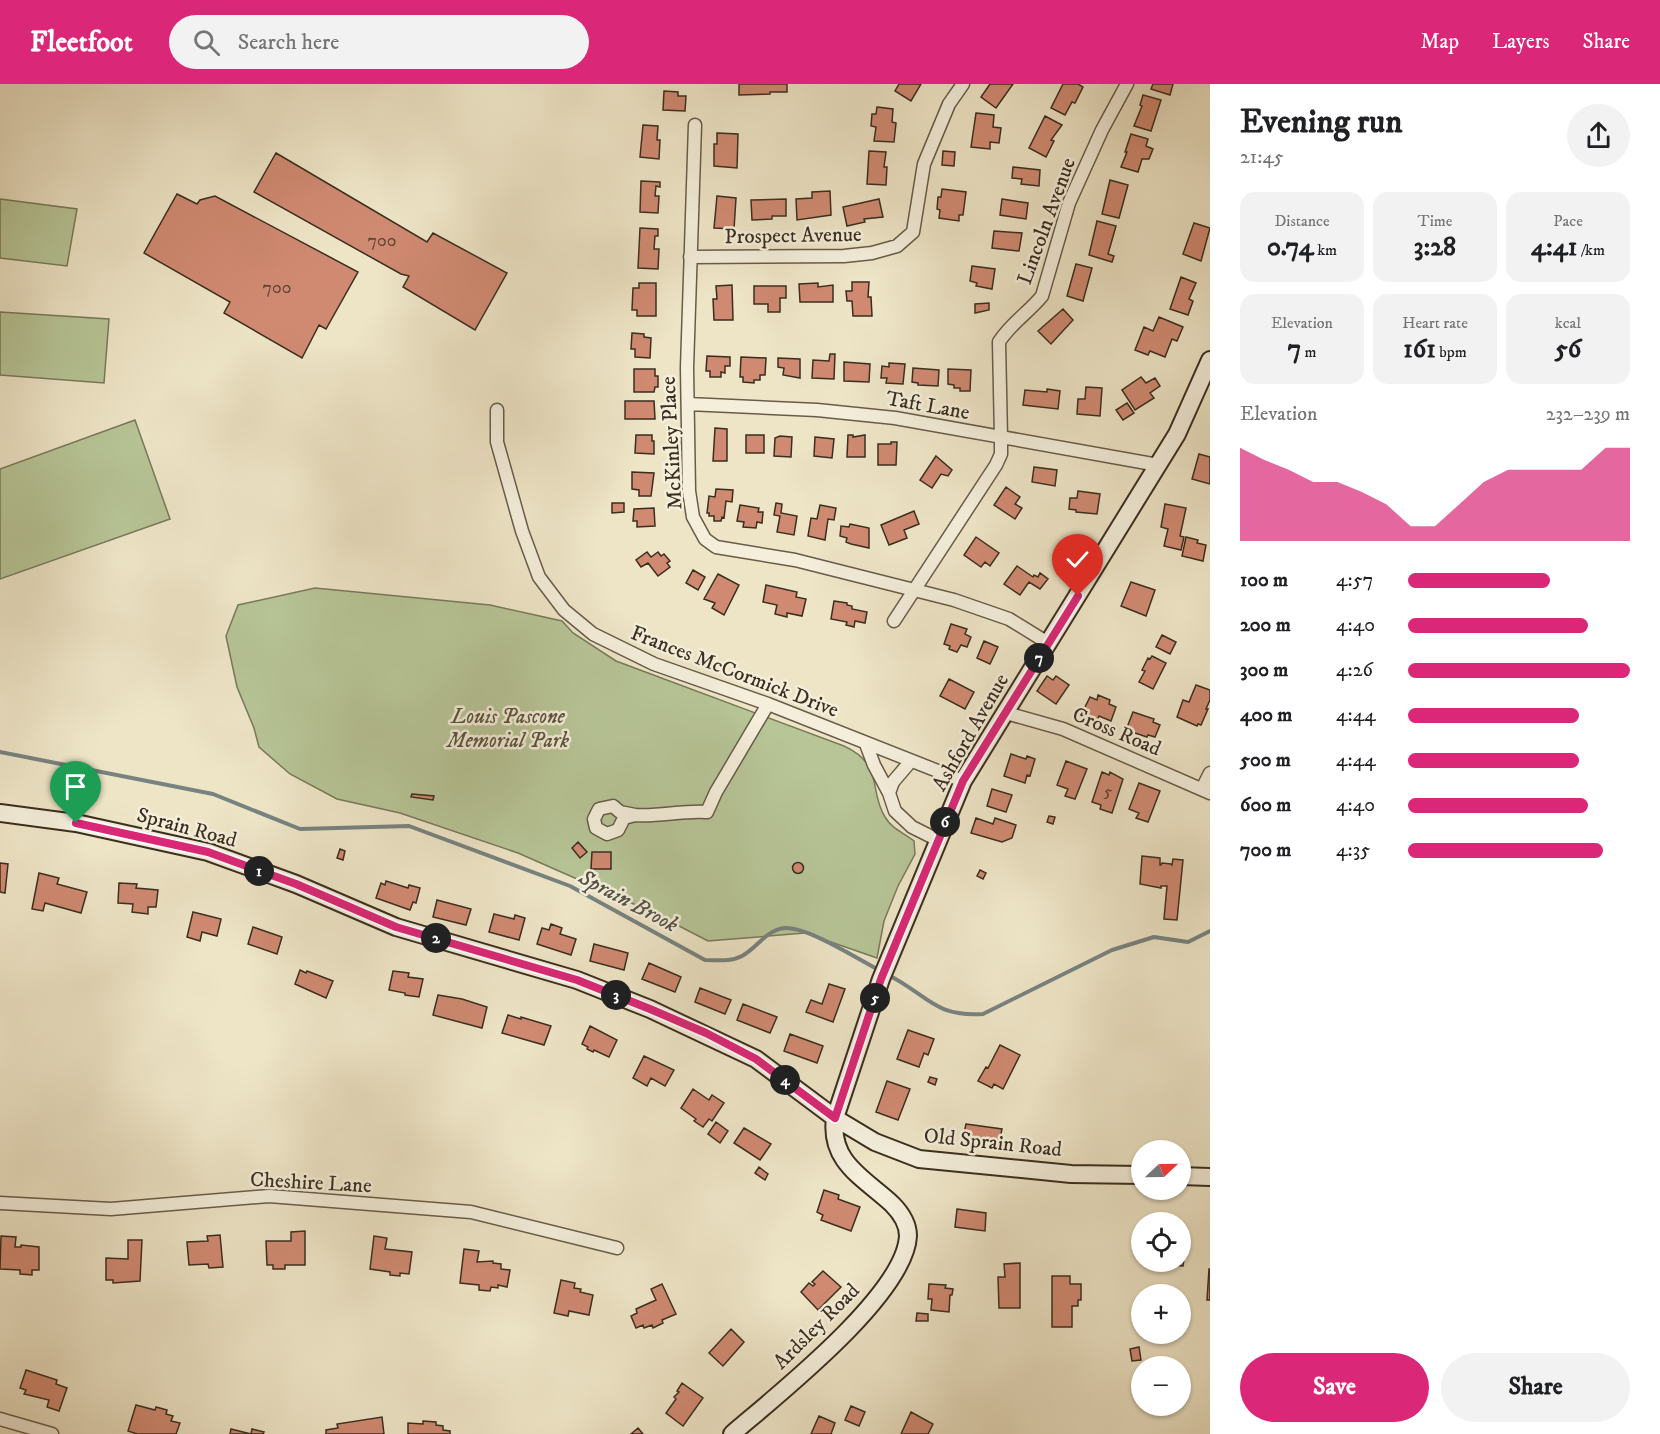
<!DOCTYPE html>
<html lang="en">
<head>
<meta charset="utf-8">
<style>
	body { margin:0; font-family:"IM FELL DW Pica",serif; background:#f2f2f2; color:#202124; height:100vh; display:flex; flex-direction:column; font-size:22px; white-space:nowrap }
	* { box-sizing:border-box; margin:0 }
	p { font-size:20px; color:#757577 }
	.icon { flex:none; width:33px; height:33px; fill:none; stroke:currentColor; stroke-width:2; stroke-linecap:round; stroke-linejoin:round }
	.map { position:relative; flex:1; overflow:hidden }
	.side { display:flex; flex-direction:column; background:#fff; width:450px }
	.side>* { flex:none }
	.needle { width:39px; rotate:68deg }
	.fabs { position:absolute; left:1131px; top:1056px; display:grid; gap:12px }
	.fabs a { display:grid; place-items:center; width:60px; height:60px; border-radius:50%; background:#fff; box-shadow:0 2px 4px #0004; font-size:30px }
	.pin { position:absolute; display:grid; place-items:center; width:51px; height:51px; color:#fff; margin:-62px -26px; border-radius:50% 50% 50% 0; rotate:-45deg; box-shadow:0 0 6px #0007 }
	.pin .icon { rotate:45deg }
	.km { position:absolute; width:30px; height:30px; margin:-15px; border-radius:50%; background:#222; color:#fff; font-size:16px; line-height:30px; text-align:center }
	.round { display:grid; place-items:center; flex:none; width:63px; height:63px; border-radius:32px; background:#f2f2f2 }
	.head { display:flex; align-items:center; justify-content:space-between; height:102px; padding:0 30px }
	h1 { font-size:33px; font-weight:700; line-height:45px }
	.metrics { display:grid; grid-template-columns:repeat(3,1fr); gap:9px; height:102px; padding:6px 30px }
	.metrics div { display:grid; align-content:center; border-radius:15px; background:#f2f2f2; text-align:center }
	.metrics b { font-size:26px; font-weight:700 }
	.metrics small { font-size:16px; font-weight:400 }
	.metrics p { font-size:16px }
	.chart { height:168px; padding:12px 30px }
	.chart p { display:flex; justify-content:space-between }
	.chart svg { width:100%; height:108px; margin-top:6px; fill:#db2777; opacity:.7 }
	.cta { display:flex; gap:12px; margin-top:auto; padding:12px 30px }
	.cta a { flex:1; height:69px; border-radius:36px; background:#db2777; color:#fff; font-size:24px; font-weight:700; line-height:69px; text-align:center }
	.cta a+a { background:#f2f2f2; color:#202124 }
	ul { padding:0 30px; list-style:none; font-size:20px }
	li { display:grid; grid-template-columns:96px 72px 1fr; align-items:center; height:45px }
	li i { height:15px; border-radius:8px; background:#db2777 }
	header { display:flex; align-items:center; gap:36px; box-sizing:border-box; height:84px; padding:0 30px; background:#db2777; color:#fff }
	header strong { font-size:28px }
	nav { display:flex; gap:33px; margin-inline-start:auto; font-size:21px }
	.search { width:420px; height:54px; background:#f2f2f2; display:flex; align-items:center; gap:15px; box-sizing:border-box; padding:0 21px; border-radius:33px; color:#757577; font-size:22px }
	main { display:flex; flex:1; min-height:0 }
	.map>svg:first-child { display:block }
</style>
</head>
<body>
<header>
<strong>Fleetfoot</strong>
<div class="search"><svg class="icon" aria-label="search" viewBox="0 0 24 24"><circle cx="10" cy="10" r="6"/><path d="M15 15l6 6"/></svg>Search here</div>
<nav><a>Map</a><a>Layers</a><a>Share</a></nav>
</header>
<main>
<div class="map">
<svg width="1210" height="1350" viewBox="0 0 1210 1350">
	<rect width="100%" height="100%" fill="#eee5c7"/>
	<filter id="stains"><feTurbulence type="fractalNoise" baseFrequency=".00333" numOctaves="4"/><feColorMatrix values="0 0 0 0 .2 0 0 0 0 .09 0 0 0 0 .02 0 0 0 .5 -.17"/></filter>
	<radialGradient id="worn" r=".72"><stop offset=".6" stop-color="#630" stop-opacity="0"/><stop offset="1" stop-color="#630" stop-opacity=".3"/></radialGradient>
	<path fill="#b7c597" stroke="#787a5b" stroke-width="1.5" d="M0,115L77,125L67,182L0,174Z
		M0,228L109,235L104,299L0,291Z
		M135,336L170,435L0,495V385Z
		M315,504L490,521L562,537L573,549L616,577L844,662C885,681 868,706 885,733C892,745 904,749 914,757L915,770L898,802L884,837L877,874L805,849L708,857L652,828L518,769L400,729L337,715L290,690L259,663L254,644L237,603L226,552L238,521Z"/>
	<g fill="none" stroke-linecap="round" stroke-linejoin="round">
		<path stroke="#778380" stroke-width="4" d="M0,668L213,710L300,745L409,742L570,802L705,876C717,876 731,878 742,872C756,865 767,845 785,844C808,843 856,874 879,886
			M888,891C927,910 933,933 983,930L1112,866L1154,853L1188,858L1210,847"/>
	</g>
	<path fill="#d08a72" stroke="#3a2e1f" stroke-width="1.5" d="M739,0H787V8H770V10L739,11Z
		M899,0H921L911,17L895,7Z
		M990,0H1013L996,24L981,13Z
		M1063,0H1078L1083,3L1075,19L1072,18L1065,31L1051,24Z
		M1153,0H1173L1170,11L1151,5Z
		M664,7L678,8V12H686L685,27L663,26Z
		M1143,11L1161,16L1151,47L1134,42L1142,22L1140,21Z
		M877,23L893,25L892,38L896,39L894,58L874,57L876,43L871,42L872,30H876Z
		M976,29L994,31L993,43L1001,44L999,59L990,58V65L971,63Z
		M1045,32L1062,41L1051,56L1054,57L1046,73L1029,64Z
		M643,41L658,42L657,56H660L659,75L640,73Z
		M717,49L738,50L737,84L714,82V60H717Z
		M1131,50L1148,55L1146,62L1153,65L1149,75H1142L1138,88L1121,83L1127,68H1125Z
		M869,67L886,68L884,83H887L886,101L867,100Z
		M943,67L955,68L954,82L942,81Z
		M276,69L427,158L433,149L507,189L475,246L403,203L409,192L401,190L254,108Z
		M1013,83L1040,86L1039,102L1021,100L1022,95L1012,94Z
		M1110,96L1128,101L1119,134L1102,130Z
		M641,97L660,98V103L656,102L655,112H659L658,129L640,128Z
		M942,105L966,108L963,131H959V137L939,134L940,126L937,125L938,113H941Z
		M830,107L831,131L797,136L796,115L812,114V108Z
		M177,110L197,120L200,116L215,112L358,188L326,245L319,241L302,274L224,229L230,218L144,169Z
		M717,112L736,114L734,145L714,144Z
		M786,115V132H772V135L752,136L751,116Z
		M879,115L883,133L864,135L865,138L847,142L843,123Z
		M1002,115L1028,119L1026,135L1000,131Z
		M1097,137L1116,142L1108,170L1114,172L1112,178L1089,171Z
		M1194,139L1210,144L1201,177L1183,170Z
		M640,144L658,145V152H655L654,165H659L658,185L638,184Z
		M994,147L1022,149L1019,167L992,164Z
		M1076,180L1092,184L1083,217L1067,212Z
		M972,182L995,185L992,205L976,202L977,199L970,197Z
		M1181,193L1196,199L1189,215L1193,217L1188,231L1170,225Z
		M852,198H869L868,213H871L872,232H853L852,217H847L846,207H852Z
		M639,199H656V232H637V226H632L633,204H639Z
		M818,199V203L833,201V218H800L799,200Z
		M732,201L733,236H714L713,215H717L716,202Z
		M754,202H786V214H780V228H768V220H754Z
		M989,219V226L975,229V220Z
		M1063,225L1073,236L1051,260L1038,247Z
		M1159,233L1183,243L1177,257L1172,255L1165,273L1150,267L1148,271L1135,266L1144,243L1153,247Z
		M632,249L644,250V253L651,254L650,274L635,273V265H631Z
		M830,270H835L834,295L812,294L813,276L829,277Z
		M707,272L730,273V282H725V289L721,288V293H710V287H706Z
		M741,273L766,274L765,291H760V296H754V299L743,298V293H740Z
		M778,274L800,275V294L783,291L784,284L778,283Z
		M844,278L870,280L869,298L844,297Z
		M889,279L905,280L903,300L886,299L887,294H881L882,282L889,283Z
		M913,284L939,286L938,302L918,301V299L912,298Z
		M634,285H655V292H658V303H655L654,308H634Z
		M948,285L971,286L970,307H960V304H954V301L948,300Z
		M1141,293L1146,299L1155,294L1160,302L1150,309L1154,314L1135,326L1122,306Z
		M1086,303L1102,304L1100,332L1077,330L1078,315H1085Z
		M1047,305L1060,307L1058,325L1023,321L1025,306L1047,308Z
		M625,317H654L655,335H625Z
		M1127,319L1134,329L1123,336L1116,326Z
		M715,344L727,345V377H713Z
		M636,351H652V357H654V370L635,369Z
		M746,351H764V369H746Z
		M848,351H853V353L865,351V373H847Z
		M780,352L792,353L791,373L774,372L775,354Z
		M815,353L834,355L832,374L814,372Z
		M891,358H897L896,381H878V360H891Z
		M1199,370L1210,373V400L1192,395Z
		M936,372L952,386L948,392L941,390L932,404L920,396Z
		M1034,383L1057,386L1055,402L1032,398Z
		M632,388L654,389L651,412H639V406L632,405Z
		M1006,403L1020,413L1015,420L1022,424L1015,435L994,421Z
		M716,405L733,406L732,418L726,417L724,434L722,433L721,437H714V432H709V429H707L709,412L715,413Z
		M1078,407L1100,410L1097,430L1076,428V426L1069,425L1070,414H1077Z
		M612,419H624V428L612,429Z
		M776,419L782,420L781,429L797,432L794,451L777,448L780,432L774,431Z
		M1165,420L1186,424L1180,452L1184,453L1181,466L1164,462L1168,445L1161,443Z
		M740,421L759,424L758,428H763L762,439L757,438L756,444L743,443L744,438L737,437Z
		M820,421L836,424L834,436L828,435L825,456L808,452L811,434L817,435Z
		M654,424L655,442L637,443V437H633L634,425Z
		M914,427L919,440L904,446L907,454L889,461L881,441Z
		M850,440L869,444V464L851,460L846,458L847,454L840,452L841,442L849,443Z
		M976,453L999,469L990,482L985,478L981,483L964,471Z
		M1186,453L1198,456L1197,459L1206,461L1203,477L1182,472Z
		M647,468L651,473L658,468L661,472L664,470L670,477L667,479L670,483L658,492L648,479L641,483L636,476Z
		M1017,482L1033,493L1034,491L1038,493L1040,489L1048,495L1040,505L1029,498L1020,511L1004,500Z
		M693,486L705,493L698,506L686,499Z
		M718,490L739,501L724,531L712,524L715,519L704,515Z
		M1131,498L1155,506L1146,532L1121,522Z
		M766,501L797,508L796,513L806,515L802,532L787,529V533L775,530L777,521L763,518Z
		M834,517L847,519V521L852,522V525L867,528L865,539L855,537L854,543L846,541L847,538L831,535Z
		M951,540L967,545L965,550L971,553L967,563L961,561L957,568L949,565L950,562L944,560Z
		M1162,551L1176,558L1170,570L1156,563Z
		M984,557L998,563L990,580L977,574Z
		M1152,572L1166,579L1153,605L1139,598L1145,587L1142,586L1148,574L1150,575Z
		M1047,592L1053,596L1056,592L1069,601L1056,620L1037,607Z
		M949,595L974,608L965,625L940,612Z
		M1196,601L1210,606V616L1206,625H1208L1201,641L1198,640L1197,642L1177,633L1183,616L1189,618Z
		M1098,611L1110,616L1109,620L1116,623L1111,637L1099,632L1097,637L1081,631L1090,613L1097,616Z
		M1133,628L1154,635L1153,638L1160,641L1155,653L1148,651L1147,653L1126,646Z
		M1011,670L1026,675L1027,672L1035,675L1030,692L1027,691L1025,699L1004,692Z
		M1066,677L1087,685L1075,715L1065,712L1068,705L1057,701Z
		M1102,688L1109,691L1110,688L1123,695L1112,729L1100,725L1101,721L1092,718Z
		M1139,699L1160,707L1148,738L1136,734L1139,729L1129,725Z
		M992,705L1012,711L1006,728L987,722Z
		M412,710L434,712L433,716L411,713Z
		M1049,732L1055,733L1053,740L1047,738Z
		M976,734L993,740L995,734L1016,741L1012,754L1002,758L971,749Z
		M578,758L587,768L580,774L572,764Z
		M340,765L345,767L343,776L337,774Z
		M592,768H611V785H591Z
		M1142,772L1160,774V781H1161L1162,779L1171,780L1172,781L1173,775L1183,776L1177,836L1164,835L1167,802H1161V804L1140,800Z
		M792.5 784a5.5 5.5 0 1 1 11 0a5.5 5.5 0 1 1-11 0Z
		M0,779L8,780L5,809L0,808Z
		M980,786L986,789L983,795L977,792Z
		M39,789L59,794L57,800L87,808L81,829L45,819L43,827L32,825Z
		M386,797L408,804L409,801L420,804L416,819L413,818L410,826L376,814L381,799L385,801Z
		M119,799L137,800L136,804L158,806L156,823H148V830L132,828L133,820L118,819Z
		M437,816L471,825L466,841L433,833Z
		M193,828L221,835L217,852L202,848L200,857L187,853Z
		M494,830L514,835L515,831L525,834L519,856L489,848Z
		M551,840L562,844L560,850L576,855L571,871L537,860L542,844L549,846Z
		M253,843L282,853L277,870L248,860Z
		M594,860L628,869L624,886L590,877Z
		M649,879L681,893L675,908L642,895Z
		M300,886L306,889L307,887L333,897L326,914L295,900Z
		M393,887L409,889L408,893L423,895L419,913L405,911V909L389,906Z
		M829,900L845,905L833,938L806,928L811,916L822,920Z
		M700,904L731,916L725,930L695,918Z
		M438,911L462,915L487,923L482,944L433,931Z
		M743,920L777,933L770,949L737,936Z
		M508,931L521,935V933L551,942L544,961L502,949Z
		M590,942L617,956L609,973L594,966L593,968L587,965L588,963L582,960Z
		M908,946L934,955L928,971L924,969L919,983L897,975Z
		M790,950L823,962L817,979L784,967Z
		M1000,961L1020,971L1003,1005L994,1000L992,1004L978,997L986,983L988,984Z
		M644,972L674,986L665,1002L651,994L647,1002L633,994Z
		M930,993L937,995L935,1001L928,998Z
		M887,997L910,1005L898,1036L876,1028Z
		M693,1005L709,1016L712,1011L724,1019L712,1037L709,1035L703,1043L694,1037L696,1035L681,1024Z
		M716,1038L728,1047L720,1059L708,1050Z
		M966,1040L1002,1045L999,1060L978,1057L977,1061L962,1058Z
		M744,1044L771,1060L760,1076L734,1059Z
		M759,1083L768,1090L765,1096L755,1089Z
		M824,1106L839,1111L838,1115L860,1123L851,1147L821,1136L823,1131L817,1128Z
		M957,1125L986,1129L985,1147L955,1143Z
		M305,1147V1181H285V1185H273V1181H267L266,1157H291V1148Z
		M220,1151L223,1183L209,1184L208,1180L189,1181L187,1158L208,1157L207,1152Z
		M1,1152L16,1153L15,1163H21V1161L39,1163V1186H32V1191L20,1190V1186L0,1185Z
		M374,1152L387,1154L385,1165L412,1168L409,1190L400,1189V1192L390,1191V1188L370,1185Z
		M128,1156H142L140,1197L113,1199V1196H106V1174L128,1175Z
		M1180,1156L1186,1157L1183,1182L1171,1181L1172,1178H1180Z
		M464,1165L479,1167L477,1178L493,1177V1179L501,1180V1185L510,1186L507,1203L498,1201V1204L491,1203L490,1207L479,1206V1201L460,1199Z
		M1020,1179V1224H999L998,1193H1005L1004,1180Z
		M1209,1185H1210V1216H1207Z
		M823,1187L841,1203L818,1226L801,1208L809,1199L813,1202L815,1200L812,1198Z
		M1052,1192H1070V1200H1081V1216H1078V1222H1072V1243H1052Z
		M561,1196L575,1199L574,1204L581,1205L580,1208L593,1211L589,1231L569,1227L568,1232L554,1229Z
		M662,1200L676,1230L662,1236L663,1239L653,1244L652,1241L644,1244L643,1241L636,1244L631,1232L637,1229L636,1225L656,1216L651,1205Z
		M929,1200L946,1201L945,1204L953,1205L952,1211H950L949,1228L931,1226L932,1215H928Z
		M917,1229L928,1230V1237H916Z
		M731,1245L744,1258L723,1282L709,1269Z
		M1139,1263L1141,1276L1132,1277L1130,1265Z
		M26,1286L57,1296L56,1300L67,1304L59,1327L47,1323L49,1316L24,1310L26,1306L20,1304Z
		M682,1299L703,1314L683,1342L666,1329L676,1315L674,1313L679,1308L677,1307Z
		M136,1321L155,1326L156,1323L167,1326L166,1330L173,1332L171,1337L180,1339L176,1350H137L128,1347Z
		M851,1322L865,1328L859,1342L845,1336Z
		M911,1328L933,1340L928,1350H901Z
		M819,1332L835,1339L831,1350H811Z
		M382,1333L384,1350H326V1346L338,1344L337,1340Z
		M423,1337L436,1338V1341L443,1342V1346L450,1347V1350H408V1339L423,1340Z
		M638,1344L643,1350H631Z
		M231,1345L251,1350L252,1345L264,1348L263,1350H230Z"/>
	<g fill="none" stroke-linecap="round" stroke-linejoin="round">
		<g stroke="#675c49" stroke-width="15">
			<path id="street" d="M695,41L687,284L689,407L693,433L705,455L716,463L795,476L954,516L1009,535L1048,559
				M690,173L844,172L872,169L897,162L913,148L924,80L949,20L963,0
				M688,320L817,326L895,334L1158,381
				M497,326V358L522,447L539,493L564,526L593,550L654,580L768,620L963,697
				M894,537L996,381L1001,370V354L999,258C1010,240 1028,229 1042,212L1069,119L1102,46L1127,0
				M1006,629L1063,645L1210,709
				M866,660L874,681L889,709L895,727L912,743L938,756
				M1202,705L1210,689
				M889,709L893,698L910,678
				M613,722L620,728L635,731L624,734L618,746L607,750L596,744L594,735L599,725Z
				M635,731C659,733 683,726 707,728L716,708L768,620
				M0,1119L111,1125L269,1112L471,1128L617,1164
				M0,1335L52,1350"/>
		</g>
		<g stroke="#3a2e1f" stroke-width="20">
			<path id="secondary" d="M0,729L76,739L208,768L296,800L396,843L577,896L650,925L756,975L835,1034L875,1058L919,1075L1071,1090L1142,1091
				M1180,1092L1210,1093
				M732,1350C776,1312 905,1211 908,1152C908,1140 900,1128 892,1120C864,1094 829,1078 835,1034L881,895L963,697L1177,350L1210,276"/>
		</g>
		<use href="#street" stroke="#f4eedb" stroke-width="12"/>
		<use href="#secondary" stroke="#f4eedb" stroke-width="16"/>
	</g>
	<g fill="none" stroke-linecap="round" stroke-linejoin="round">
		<g stroke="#fff" stroke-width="12">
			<path id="route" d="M76,739L208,768L296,800L396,843L577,896L650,925L706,949L756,975L835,1034L881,895L963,697L1078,512"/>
		</g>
		<use href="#route" stroke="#db2777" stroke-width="8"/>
	</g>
	<g text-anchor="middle" stroke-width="5" stroke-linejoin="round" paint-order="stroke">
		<g font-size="18" fill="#604534">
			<text x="382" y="162">700</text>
			<text x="277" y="209">700</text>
			<text x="1108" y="713">5</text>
		</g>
		<g font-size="21" fill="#3a2e1f" stroke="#f4eedb">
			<text transform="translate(1046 137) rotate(-70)" y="7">Lincoln Avenue</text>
			<text transform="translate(793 151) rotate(-1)" y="7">Prospect Avenue</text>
			<text transform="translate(928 321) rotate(10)" y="7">Taft Lane</text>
			<text transform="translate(671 359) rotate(-93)" y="7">McKinley Place</text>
			<text transform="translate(735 587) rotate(21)" y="7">Frances McCormick Drive</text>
			<text transform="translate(1117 647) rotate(23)" y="7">Cross Road</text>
			<text transform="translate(970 648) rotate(-60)" y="7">Ashford Avenue</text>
			<text transform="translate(187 743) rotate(15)" y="7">Sprain Road</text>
			<text transform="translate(993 1058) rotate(6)" y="7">Old Sprain Road</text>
			<text transform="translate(311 1098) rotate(3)" y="7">Cheshire Lane</text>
			<text transform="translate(816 1242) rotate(-45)" y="7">Ardsley Road</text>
		</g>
		<g font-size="21" font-style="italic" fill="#59543d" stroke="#f4eedb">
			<text x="508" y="639">Louis Pascone<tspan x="508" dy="24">Memorial Park</tspan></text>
		</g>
		<g font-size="22" font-style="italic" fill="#535247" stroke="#f4eedb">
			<text transform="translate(629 816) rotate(28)" y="8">Sprain Brook</text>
		</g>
	</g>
	<rect width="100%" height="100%" filter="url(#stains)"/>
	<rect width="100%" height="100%" fill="url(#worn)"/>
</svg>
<div class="fabs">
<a><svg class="needle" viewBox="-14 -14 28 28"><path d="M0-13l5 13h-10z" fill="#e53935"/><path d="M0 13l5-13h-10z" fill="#757577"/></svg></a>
<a><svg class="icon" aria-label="locate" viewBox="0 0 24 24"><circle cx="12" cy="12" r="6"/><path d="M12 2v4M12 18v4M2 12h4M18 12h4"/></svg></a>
<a>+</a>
<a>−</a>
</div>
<div class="pin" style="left:76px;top:739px;background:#1e9e55"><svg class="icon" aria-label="arrive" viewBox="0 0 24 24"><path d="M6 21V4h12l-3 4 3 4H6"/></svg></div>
<div class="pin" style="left:1078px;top:512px;background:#d93025"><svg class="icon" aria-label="check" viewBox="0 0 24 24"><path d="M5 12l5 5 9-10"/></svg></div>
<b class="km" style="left:259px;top:787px">1</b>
<b class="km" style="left:436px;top:854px">2</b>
<b class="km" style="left:616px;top:911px">3</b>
<b class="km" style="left:785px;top:996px">4</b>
<b class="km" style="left:875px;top:914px">5</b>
<b class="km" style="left:945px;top:738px">6</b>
<b class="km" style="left:1039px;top:574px">7</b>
</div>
<section class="side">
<div class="head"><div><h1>Evening run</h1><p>21:45</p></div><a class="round"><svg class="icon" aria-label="share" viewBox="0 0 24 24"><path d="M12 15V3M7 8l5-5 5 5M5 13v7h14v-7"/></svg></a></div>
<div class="metrics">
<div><p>Distance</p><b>0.74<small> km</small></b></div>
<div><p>Time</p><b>3:28</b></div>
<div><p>Pace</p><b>4:41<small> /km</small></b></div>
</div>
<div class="metrics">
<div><p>Elevation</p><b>7<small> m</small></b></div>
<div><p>Heart rate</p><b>161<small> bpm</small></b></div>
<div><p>kcal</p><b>56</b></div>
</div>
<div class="chart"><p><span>Elevation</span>232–239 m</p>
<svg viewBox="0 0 160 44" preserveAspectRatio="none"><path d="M0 44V6L10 11L20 15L30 20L40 20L50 24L60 29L70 38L80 38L90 29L100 20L110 15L120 15L130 15L140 15L150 6L160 6V44z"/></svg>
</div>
<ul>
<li><b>100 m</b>4:57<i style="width:64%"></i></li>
<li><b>200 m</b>4:40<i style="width:81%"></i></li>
<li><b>300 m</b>4:26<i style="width:100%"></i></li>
<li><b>400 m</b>4:44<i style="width:77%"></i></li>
<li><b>500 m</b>4:44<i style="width:77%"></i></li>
<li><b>600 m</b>4:40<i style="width:81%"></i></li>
<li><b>700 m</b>4:35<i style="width:88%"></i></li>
</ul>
<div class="cta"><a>Save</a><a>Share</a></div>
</section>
</main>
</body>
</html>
